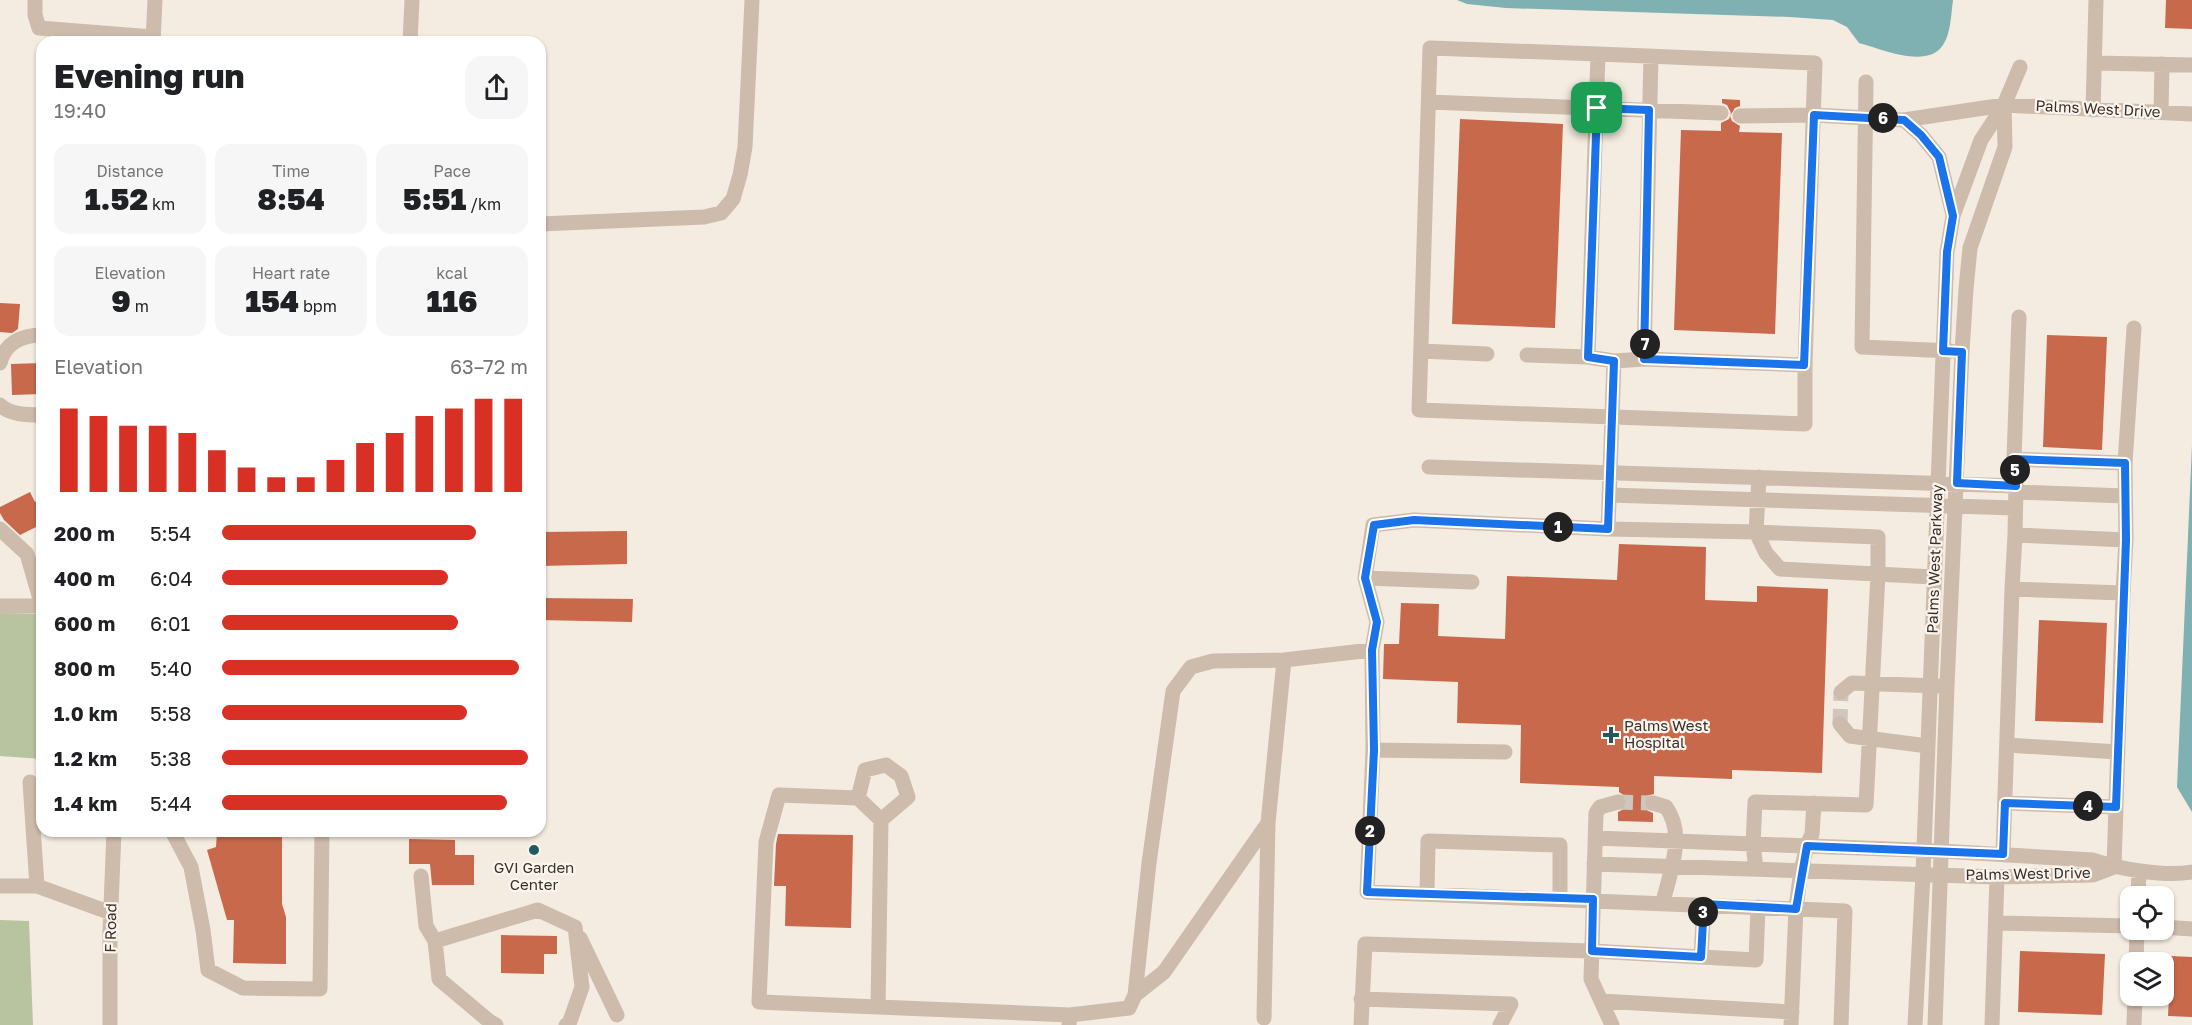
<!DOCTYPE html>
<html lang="en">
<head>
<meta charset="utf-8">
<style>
	body { margin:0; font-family:"Golos Text",sans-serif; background:#f6f6f6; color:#202124; height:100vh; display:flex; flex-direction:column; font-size:22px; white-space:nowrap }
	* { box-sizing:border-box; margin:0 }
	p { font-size:20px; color:#757577 }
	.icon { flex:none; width:33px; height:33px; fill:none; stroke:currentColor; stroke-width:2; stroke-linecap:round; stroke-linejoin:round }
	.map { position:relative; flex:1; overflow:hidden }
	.panel { position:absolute; left:36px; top:36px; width:510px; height:801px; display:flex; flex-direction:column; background:#fff; border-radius:18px; box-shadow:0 2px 4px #0004 }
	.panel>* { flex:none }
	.buttons { position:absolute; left:2120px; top:886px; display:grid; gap:12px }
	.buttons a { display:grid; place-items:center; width:54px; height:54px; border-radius:12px; background:#fff; box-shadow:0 2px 4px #0004; font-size:30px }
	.pin { position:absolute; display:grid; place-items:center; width:51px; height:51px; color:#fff; margin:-26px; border-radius:12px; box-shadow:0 3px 9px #0006 }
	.km { position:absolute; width:30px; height:30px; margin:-15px; border-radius:50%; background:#222; color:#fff; font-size:16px; line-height:30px; text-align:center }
	.round { display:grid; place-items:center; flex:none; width:63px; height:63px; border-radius:18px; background:#f6f6f6 }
	.headline { display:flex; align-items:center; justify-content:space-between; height:102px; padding:0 18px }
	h1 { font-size:33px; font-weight:800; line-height:45px }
	.metrics { display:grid; grid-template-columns:repeat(3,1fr); gap:9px; height:102px; padding:6px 18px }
	.metrics div { display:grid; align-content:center; border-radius:15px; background:#f6f6f6; text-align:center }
	.metrics b { font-size:30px; font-weight:800 }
	.metrics small { font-size:16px; font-weight:400 }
	.metrics p { font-size:16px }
	.chart { height:168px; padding:12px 18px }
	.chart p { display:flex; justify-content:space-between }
	.chart svg { width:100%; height:108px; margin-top:6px; stroke:#d93025; stroke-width:6 }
	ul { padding:0 18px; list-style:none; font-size:20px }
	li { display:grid; grid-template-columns:96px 72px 1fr; align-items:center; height:45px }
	li i { height:15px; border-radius:8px; background:#d93025 }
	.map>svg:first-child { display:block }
</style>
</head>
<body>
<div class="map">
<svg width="2192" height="1025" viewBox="0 0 2192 1025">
	<rect width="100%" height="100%" fill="#f4ebe1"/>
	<path fill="#b8c4a0" d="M0,613L42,614V759L0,756Z
		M0,920L29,921L33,1025H0Z"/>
	<path fill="#7fb0b2" d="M1457,0H1953C1951,14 1951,33 1943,45C1927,70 1879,48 1859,43L1847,27L1833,20L1790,17L1506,8L1467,4Z
		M2192,445V812L2177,787Z"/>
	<path fill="#c8694b" d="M2166,0H2192V29L2165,28Z
		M1722,99L1740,100V106L1735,108L1730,116L1732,121L1740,126L1739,132L1782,133L1775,334L1674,330L1681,130L1721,131V123L1729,119L1731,113L1727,105L1722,103Z
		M1460,119L1563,124L1555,328L1452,324Z
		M0,303L20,304L18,329L12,333L0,332Z
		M2047,335L2107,337L2102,450L2043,447Z
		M42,363V394L12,395L11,364Z
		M30,492L35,502L42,498V524L20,535L4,520L0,513V507Z
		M627,531V564L540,566V532Z
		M1619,544L1706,547L1705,600L1757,602V586L1828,589L1822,773L1732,770V779L1654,776V794L1646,796L1643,805L1646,810L1653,813V822L1618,821V812L1624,809L1628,804L1625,796L1619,792V787L1520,783L1521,725L1457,723L1458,682L1383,679L1384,644H1399L1401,603L1439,604L1438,636L1505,639L1507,576L1617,580Z
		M540,598L633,599L632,622L540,620Z
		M2039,620L2107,623L2103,723L2035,721Z
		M217,831H282V904L286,917V964L233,963L234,920H227L207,850L216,847Z
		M778,834L853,835L851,928L785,926L786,886H774L776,844Z
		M409,839L455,840V855H474V885H432L430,864H409Z
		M501,935L557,936V954H544V974L501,973Z
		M2020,951L2105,954L2102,1015L2018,1012Z
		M2171,956L2192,957V1017L2168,1016Z"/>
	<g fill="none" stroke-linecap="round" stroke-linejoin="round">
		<path stroke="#cfc6bd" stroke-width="15" stroke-dasharray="15 8" stroke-linecap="butt" d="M1840,724L1841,692
			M1618,802L1653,803"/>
		<path stroke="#cdbbac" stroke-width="15" d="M35,0V15L39,28L153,37
			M153,42L155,0
			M410,42L412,0
			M1598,54L1815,63L1805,365L1644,359
			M1651,56L1644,359L1614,361L1588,357L1598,54L1430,48L1419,410L1805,424V365
			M2094,63L2192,65
			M1866,82L1862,347L1951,351
			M1429,102L1721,113
			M2093,110L2096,0
			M2161,112L2162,64
			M1740,116L1814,115L1904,120L2004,105L2192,114
			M1904,120L1921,135L1939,157L1953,215
			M540,224L704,217L721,213L733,199L740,175L745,147L752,0
			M1421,351L1487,354
			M1527,355L1588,357
			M0,363C5,343 22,335 42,335
			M0,405C10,415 28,415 42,415
			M2014,459L2019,317
			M2125,463L2134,328
			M1429,467L2016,486L2015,535
			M2016,486L2014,459L2125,463L2126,540
			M2016,492L2125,496
			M1609,495L2015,508
			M0,529L27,554L42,606
			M1608,529L1614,361
			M1365,578L1377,622L1372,650L1373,750L1505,752
			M1472,582L1365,578L1373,525L1414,520L1608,529L1756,532L1766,553L1780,569L1934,577
			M2012,589L2015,535L2126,540L2123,593
			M0,606H42
			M1841,692L1852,683L1940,686
			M1840,724L1850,736L1928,746
			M2007,745L2118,752
			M1373,750L1367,892L1845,911L1841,1025
			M30,782L37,886L111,913
			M858,798L865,770L886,765L901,776L908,797L881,820
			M1653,803L1666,807C1686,834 1670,872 1663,902
			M2005,803L2116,807
			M172,831L191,867L203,930L208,970L243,988L320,989L322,831
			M1595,838L1941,851L2093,860C2119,869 2165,877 2192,872
			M2003,854L2012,589L2123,593L2114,867
			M1594,864L1997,877L2093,875L2114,867
			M1756,869L1753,844L1755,802L1866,805L1878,574V537L1756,532L1759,477
			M421,876L426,926L435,941
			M0,886H37
			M1427,894L1428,841L1560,845V898
			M2138,897L2139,871
			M1996,923L2130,926
			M2163,927L2192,929
			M580,938L617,1015
			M1701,957L1704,904
			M2136,963L2137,930
			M1135,995L1164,972L1268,823L1284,660
			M1361,999L1511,1004L1500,1025
			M1601,1001L1792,1012
			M878,1007L759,1002L766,842L779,795L858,798L881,820L878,1007L1070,1015L1069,1025
			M1070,1015L1129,1008L1135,995L1149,863L1173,691L1191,667L1213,661L1284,660L1372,650
			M1264,1018L1268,823
			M110,1025V931L114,831
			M496,1025L489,1021L439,979L435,941L538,910L575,927L582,987L569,1024L566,1025
			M1361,1025L1365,944L1592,951L1756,960L1758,907
			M1612,1025L1591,979L1596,813L1600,807L1618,802
			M1791,1025L1796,908L1801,870L1807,846L1812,834L1814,803
			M1915,1025L1923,874L1947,252L1953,216L1981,140L2004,105L2020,67
			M1935,1025L1947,686L1962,352L1966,289L1970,248L2005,147L2004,105
			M1992,1025L1997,877
			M2134,1025L2135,996"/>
	</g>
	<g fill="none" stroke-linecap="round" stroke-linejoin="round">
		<g stroke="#fff" stroke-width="12">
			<path id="route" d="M1597,108L1649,110L1644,359L1804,365L1814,115L1904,120L1921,135L1939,157L1953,216L1947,252L1943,351L1962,352L1957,483L2016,486L2014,459L2125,463L2126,540L2116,807L2005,803L2003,854L1807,846L1796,909L1704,904L1701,957L1592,951L1593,899L1367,892L1374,750L1372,650L1377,622L1365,578L1374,525L1414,520L1608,529L1614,361L1588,357Z"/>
		</g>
		<use href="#route" stroke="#1a73e8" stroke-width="8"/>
	</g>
	<g fill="#1f5a5e" stroke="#fbf5ee" stroke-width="2">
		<path d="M1608 726h6v6h6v6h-6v6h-6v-6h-6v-6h6z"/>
		<circle cx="534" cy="850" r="6"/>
	</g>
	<g text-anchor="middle" stroke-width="4.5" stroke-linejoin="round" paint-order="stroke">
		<g font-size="15" fill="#3b302b" stroke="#fbf5ee">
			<text transform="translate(2098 109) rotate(3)" y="5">Palms West Drive</text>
			<text transform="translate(1935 559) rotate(-88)" y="5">Palms West Parkway</text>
			<text transform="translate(2028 874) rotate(-1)" y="5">Palms West Drive</text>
			<text transform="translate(111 928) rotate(-89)" y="5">F Road</text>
		</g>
		<g font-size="15" fill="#3b302b" stroke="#fbf5ee" text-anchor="start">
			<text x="1624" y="731">Palms West<tspan x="1624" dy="17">Hospital</tspan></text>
			<text x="534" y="873" text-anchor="middle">GVI Garden<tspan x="534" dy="17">Center</tspan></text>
		</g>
	</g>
</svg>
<div class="buttons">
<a><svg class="icon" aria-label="locate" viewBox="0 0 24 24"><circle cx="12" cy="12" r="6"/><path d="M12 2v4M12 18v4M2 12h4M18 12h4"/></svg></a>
<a><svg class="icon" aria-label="layers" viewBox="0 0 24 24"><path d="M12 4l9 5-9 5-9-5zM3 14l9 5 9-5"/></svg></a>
</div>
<div class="pin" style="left:1597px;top:108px;background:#1e9e55"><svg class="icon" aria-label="arrive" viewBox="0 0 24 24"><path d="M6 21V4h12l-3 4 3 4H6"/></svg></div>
<b class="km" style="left:1558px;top:527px">1</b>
<b class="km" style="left:1370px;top:831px">2</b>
<b class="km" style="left:1703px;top:912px">3</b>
<b class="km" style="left:2088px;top:806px">4</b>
<b class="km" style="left:2015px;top:470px">5</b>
<b class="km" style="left:1883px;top:118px">6</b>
<b class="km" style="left:1645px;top:344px">7</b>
<section class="panel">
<div class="headline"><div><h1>Evening run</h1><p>19:40</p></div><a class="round"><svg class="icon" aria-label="share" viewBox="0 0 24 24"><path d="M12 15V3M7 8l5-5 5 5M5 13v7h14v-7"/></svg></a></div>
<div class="metrics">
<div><p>Distance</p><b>1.52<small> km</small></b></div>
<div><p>Time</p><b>8:54</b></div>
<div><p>Pace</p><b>5:51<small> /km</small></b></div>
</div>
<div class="metrics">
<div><p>Elevation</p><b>9<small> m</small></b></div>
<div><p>Heart rate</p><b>154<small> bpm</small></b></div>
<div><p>kcal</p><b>116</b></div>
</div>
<div class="chart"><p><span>Elevation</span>63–72 m</p>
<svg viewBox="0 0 160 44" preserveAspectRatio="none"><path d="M5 44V10M15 44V13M25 44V17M35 44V17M45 44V20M55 44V27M65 44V34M75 44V38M85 44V38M95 44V31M105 44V24M115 44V20M125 44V13M135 44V10M145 44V6M155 44V6"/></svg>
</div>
<ul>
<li><b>200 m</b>5:54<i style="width:83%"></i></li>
<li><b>400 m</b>6:04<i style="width:74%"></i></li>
<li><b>600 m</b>6:01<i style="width:77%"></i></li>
<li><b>800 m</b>5:40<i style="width:97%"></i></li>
<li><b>1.0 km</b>5:58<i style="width:80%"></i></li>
<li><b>1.2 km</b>5:38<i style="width:100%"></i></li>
<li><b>1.4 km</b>5:44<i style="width:93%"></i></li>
</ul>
</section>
</div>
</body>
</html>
